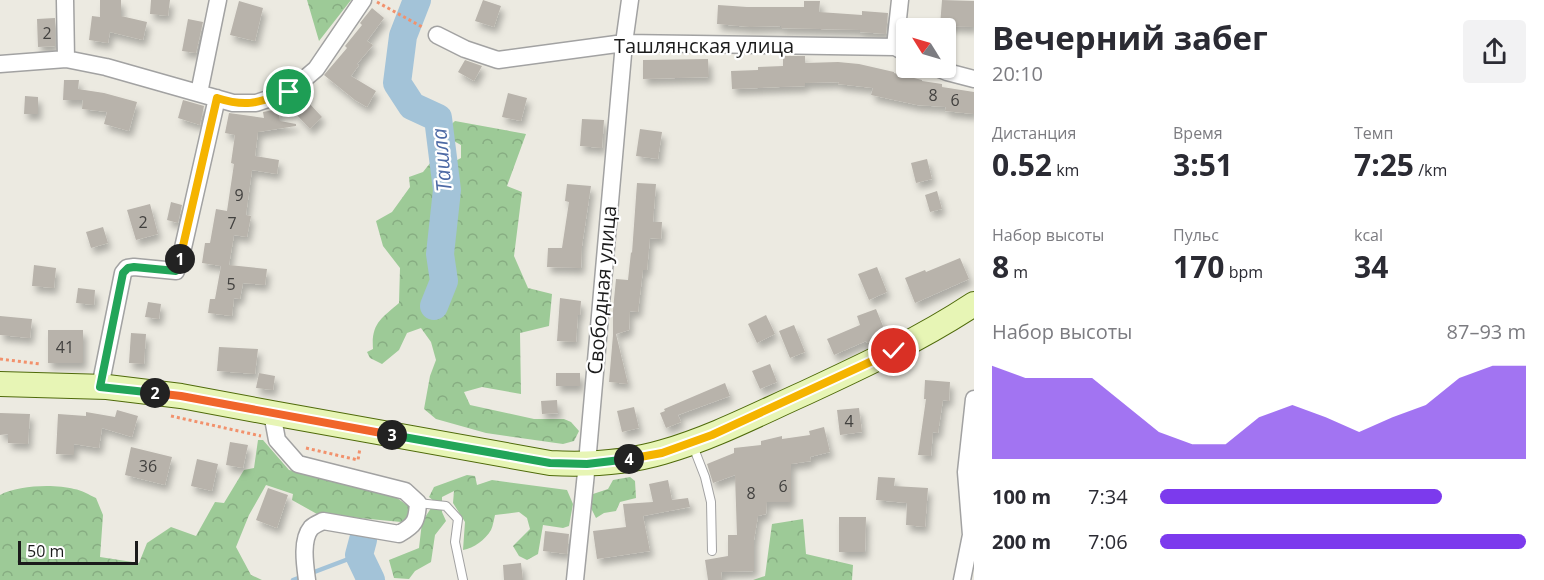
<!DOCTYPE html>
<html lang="ru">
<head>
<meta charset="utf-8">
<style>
	body { margin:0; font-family:"Open Sans",sans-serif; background:#f2f2f3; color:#2b2b33; height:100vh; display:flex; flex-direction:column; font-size:22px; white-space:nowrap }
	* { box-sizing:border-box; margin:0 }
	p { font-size:20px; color:#7c7c81 }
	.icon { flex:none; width:33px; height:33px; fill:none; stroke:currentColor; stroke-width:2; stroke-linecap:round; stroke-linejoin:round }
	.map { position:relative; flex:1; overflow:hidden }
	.panel { display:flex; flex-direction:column; background:#fff; width:570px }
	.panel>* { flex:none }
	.needle { width:39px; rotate:307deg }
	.fabs { position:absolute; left:896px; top:18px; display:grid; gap:12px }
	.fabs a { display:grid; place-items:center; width:60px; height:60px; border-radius:6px; background:#fff; box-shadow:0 2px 4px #0004; font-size:30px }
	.scale { position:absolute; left:18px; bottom:15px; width:120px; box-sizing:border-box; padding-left:6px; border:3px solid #1b1b1b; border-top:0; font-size:16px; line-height:21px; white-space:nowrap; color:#1b1b1b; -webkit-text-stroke:4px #fff; paint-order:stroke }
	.pin { position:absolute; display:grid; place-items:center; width:51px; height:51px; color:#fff; margin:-26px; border:3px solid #fff; border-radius:50%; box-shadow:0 2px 6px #0007 }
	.km { position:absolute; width:30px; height:30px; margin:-15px; border-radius:50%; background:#222; color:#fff; font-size:16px; line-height:30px; text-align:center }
	.round { display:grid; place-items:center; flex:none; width:63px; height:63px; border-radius:6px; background:#f2f2f3 }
	.headline { display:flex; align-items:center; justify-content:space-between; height:102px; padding:0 18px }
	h1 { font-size:33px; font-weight:700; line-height:45px }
	.stats { display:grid; grid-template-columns:repeat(3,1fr); gap:9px; height:102px; padding:6px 18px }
	.stats div { display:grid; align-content:center }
	.stats b { font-size:30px; font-weight:700 }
	.stats small { font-size:16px; font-weight:400 }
	.stats p { font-size:16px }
	.chart { height:168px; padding:12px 18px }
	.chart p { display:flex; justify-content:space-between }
	.chart svg { width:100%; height:108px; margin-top:6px; fill:#7c3aed; opacity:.7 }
	ul { padding:0 18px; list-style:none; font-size:20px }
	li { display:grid; grid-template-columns:96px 72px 1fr; align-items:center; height:45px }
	li i { height:15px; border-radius:8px; background:#7c3aed }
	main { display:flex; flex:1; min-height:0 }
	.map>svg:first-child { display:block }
</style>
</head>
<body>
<main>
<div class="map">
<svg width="974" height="580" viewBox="0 0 974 580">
	<defs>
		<pattern id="forest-crowns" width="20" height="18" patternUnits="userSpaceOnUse" patternTransform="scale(1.5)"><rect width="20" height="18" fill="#9dca97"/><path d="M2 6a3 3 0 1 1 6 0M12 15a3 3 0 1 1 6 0" fill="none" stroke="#87ad82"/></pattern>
		<filter id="shadow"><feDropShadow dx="3.5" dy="6" stdDeviation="3" flood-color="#0004"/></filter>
	</defs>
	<rect width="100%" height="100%" fill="#eceae1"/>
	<path fill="url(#forest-crowns)" d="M307,0H351L319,41Z
		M455,121L526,134L507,186L522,192L514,256L528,288L552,294L549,326L520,333L521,394L482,387L464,392L470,405L534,419H564L571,422L579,431L574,441L563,444L486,433L436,419L424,409L430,376L436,360L431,342L421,328L407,333L399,350L382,364L370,358L367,352L373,349C371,323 382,318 399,303L400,268L383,246L376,221L392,212L410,187L409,177L423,172L431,162L448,165L461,158V145L441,134Z
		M258,440H263L289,470L388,492L410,507L409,516L401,522L317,514L292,500L293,494L266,485L249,515L236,547L251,575L262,580H0V495C18,485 55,484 74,489C82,490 89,495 96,498L103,515L100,557L139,563L147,543L171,527L196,536L215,502L224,503L244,470L254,468Z
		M467,475L475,476L477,485L492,480L567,490L573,504L569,526L563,528L543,525L538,554L527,560L519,556L513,546L530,529L527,518L519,512L495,515C494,519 493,526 491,530C485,540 474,548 463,550L465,522L453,503L454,491L442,497V512L446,521L435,535L431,562L415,571L409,579L394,578L389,560L419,548L422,522L435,502L429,497L434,487Z
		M630,477L635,481L636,498L620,502L616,511L604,513L596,518L589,504L590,495L608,489L613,480Z
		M803,519L806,554L853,565L852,580H753L765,576L772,524Z"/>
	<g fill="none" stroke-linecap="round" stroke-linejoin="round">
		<path stroke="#a3c3d8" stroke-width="4.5" d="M293,580L359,555"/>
		<path stroke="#a3c3d8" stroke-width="28" d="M417,0L403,36L397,83L412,106L438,118L447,190L440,254L444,281L434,306
			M363,540L359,555L371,580"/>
	</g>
	<path fill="#b8b3ab" filter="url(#shadow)" d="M100,0H121V16L147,22L143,40L110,32L108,43L89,40L92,16L100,17Z
		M151,0H170L168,16L150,14Z
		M483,0L501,6L494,27L475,21Z
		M942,0L974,1V27L940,26Z
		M239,1L263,8L255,41L230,35Z
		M804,1H820L819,12L862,15V11L888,13L886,34L860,32V30L781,28V26L750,27L717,24L718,5L747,7H804Z
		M372,8L384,18L367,41L373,45L357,64L359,65L351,76L376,91L367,107L355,100L324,75L347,48L345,46L362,25L360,23Z
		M55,18V46L38,47L37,19Z
		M188,19L203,22L196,53L182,51Z
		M783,56H805V63L838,62L859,64L894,72V73L922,80V81L942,84V87L974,92V114L945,111L946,107L917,105L871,95L873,88L838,84L839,82L805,83V86L732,89L731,71L758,70V67L783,66Z
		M708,59L709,77L643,79V60Z
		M465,60L482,66L474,81L458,72Z
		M64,80H79L78,89L104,93L137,102L129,131L104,124L107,112L82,109L83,100H63Z
		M508,93L527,98L521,121L502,117Z
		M25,96L38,97V114H24Z
		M183,100L204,106L200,125L178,118Z
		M308,102L322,117L310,129L295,113Z
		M278,109L280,121L296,124V126L258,132L255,156L279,160L277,174L252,170L246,215L251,216L247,237L234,235L229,265L267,269L265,285L243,283L240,299L234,298L232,316L208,313L210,299H215L221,266L202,263L205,243H210L216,209L227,211L234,164L231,163L235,135L225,133L229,113L264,118L263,112Z
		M582,119L604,120L602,148L580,146Z
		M640,129L662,132L658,159L636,156Z
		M927,159L932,179L916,183L911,163Z
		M637,183L656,184L653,222H662L661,239L650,238L647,270H643L638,312L630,311L629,330L616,334L628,384L609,382L613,335V310L616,279L628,280L631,252L632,253Z
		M567,184L591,186L582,246L581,268L547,267L548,248H562L569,202L565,201Z
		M937,191L942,209L930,212L925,195Z
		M171,202L182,205L178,223L167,220Z
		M150,204L158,234L136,240L127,210Z
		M103,227L108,243L91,248L86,232Z
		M960,258L969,279L915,303L905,278L925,270L926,272Z
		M34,265L56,268L54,288L32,286Z
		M877,267L887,292L869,300L858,274Z
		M78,288L95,290L94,305L76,303Z
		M560,298L581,301L580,315H578L576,342L557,341Z
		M148,302L161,304L159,319L145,317Z
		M876,309L887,336L867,343L866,341L834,355L827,339L860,325L857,316Z
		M766,315L775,334L757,343L748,324Z
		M0,316L32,319L30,338L0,335Z
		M794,325L805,352L790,358L779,331Z
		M48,330H83V363H48Z
		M131,333L146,334L144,364L129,363Z
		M219,347L258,349L255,374L217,371Z
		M770,364L777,382L760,389L752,371Z
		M259,373L275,376L273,390L256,388Z
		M556,373H580V386H556Z
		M925,380L950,382L949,401L943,400L938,433L933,432L931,456L918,455L926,399H924Z
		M725,383L730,396L678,415L681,422L666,428L660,413L665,411L664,409Z
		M557,400L558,413L542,414L541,401Z
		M634,407L639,428L622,432L617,411Z
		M859,408L862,432L840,435L837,410Z
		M117,410L138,416L132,437L102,428L99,448L74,444V455L56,454L58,414L86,416V412L115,417Z
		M0,413L30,414L28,444L8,443V434L0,435Z
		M824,427L830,452L810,457L811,461L791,464V502H767L766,514L758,516L754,540V571L721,572L722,580H708L705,560L728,556V535H737L735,475L713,483L707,464L734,453V448L761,445V441L782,436V439L810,435L809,431Z
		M230,442L248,445L243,468L226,465Z
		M131,447L172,457L165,485L125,475Z
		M197,459L218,464L212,491L191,486Z
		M878,477L895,478L894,486L928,488L925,527L906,525L907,503L876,500Z
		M668,480L672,500L688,498L690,507L643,516L650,551L597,559L593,531L626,527L623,504L653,502L649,484Z
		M268,488L288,495L277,528L256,520Z
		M839,517H866L865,552H839Z
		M545,531L569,534L567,554L543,551Z
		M521,563L523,580H504L503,565Z"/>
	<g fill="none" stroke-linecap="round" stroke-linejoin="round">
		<g stroke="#a2a2a2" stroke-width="10">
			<path id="lane" d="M693,446L705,477L711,502L712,551
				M418,503L446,506L458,519L455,542L463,580"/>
		</g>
		<g stroke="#a2a2a2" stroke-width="19">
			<path id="street" d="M65,0L66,59
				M437,35L465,49L498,60L624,43L895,47L906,53
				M895,47L900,0
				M0,64L66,59L106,67L233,103H256L289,92L316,69L363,0
				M937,68L947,72L974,79
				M199,93L218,0
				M100,387L123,273L127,268L134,267L176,271L180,261L217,98
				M272,413L277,440L298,464L405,491L418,503C417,521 415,525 399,534L323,521C319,523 314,525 311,528C301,540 305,565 307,580
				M575,580L587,463L624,43L630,0
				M962,580L971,535L966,472L974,399"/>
		</g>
		<g stroke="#4f6a0a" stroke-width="26">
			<path id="secondary" d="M0,384L107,387L181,396L272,413L550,463C587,465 626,463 663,452C712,438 758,414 805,393C863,366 921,339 974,304"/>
		</g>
		<path stroke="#f2916c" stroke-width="3" stroke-dasharray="3 3" stroke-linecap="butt" d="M377,2L424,28
			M0,359L40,364
			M171,416L261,436
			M306,448L358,460L360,448"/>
		<use href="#lane" stroke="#fff" stroke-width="8"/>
		<use href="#street" stroke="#fff" stroke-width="16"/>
		<use href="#secondary" stroke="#e7f5b5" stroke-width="24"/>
	</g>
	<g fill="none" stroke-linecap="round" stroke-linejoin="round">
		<g stroke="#fff" stroke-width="12">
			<path id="split-1" d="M180,259L217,98C248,108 259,102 289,92"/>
		</g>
		<g stroke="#fff" stroke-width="12">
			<path id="split-2" d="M155,393L100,387L123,273L128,268L134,267L176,271L180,259"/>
		</g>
		<g stroke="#fff" stroke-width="12">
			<path id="split-3" d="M155,393L181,396L392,435"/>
		</g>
		<g stroke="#fff" stroke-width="12">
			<path id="split-4" d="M392,435L550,463L587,464L629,459"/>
		</g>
		<g stroke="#fff" stroke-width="12">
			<path id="split-5" d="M629,459L662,453L712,435L894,351"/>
		</g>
		<use href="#split-1" stroke="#f5b400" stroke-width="8"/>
		<use href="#split-2" stroke="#22a559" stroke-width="8"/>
		<use href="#split-3" stroke="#f0652b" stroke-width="8"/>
		<use href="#split-4" stroke="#22a559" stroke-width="8"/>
		<use href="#split-5" stroke="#f5b400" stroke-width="8"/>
	</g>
	<g text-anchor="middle" stroke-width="4.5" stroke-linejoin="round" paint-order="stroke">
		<g font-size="16" fill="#42413f">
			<text x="47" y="39">2</text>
			<text x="933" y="101">8</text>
			<text x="955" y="106">6</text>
			<text x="239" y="201">9</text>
			<text x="143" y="228">2</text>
			<text x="232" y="229">7</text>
			<text x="231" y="290">5</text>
			<text x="65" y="353">41</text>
			<text x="849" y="427">4</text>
			<text x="148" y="472">36</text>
			<text x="783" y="492">6</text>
			<text x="751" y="499">8</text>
		</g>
		<g font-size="20" fill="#1b1b1b" stroke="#fff">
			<text x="704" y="53">Ташлянская улица</text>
			<text transform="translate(602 290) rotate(-85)" y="7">Свободная улица</text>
		</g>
		<g font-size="21" font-style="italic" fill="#4d6aa5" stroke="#fff">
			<text transform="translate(442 160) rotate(-95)" y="7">Ташла</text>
		</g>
	</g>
</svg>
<div class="fabs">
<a><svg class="needle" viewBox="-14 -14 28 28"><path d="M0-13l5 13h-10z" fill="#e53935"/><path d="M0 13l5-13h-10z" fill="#7c7c81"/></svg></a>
</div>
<div class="scale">50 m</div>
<div class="pin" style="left:289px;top:92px;background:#1e9e55"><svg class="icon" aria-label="arrive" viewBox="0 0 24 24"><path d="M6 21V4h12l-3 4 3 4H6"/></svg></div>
<div class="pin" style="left:894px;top:351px;background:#d93025"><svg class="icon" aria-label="check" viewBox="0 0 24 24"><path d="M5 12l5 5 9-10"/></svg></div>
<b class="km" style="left:180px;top:259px">1</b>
<b class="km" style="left:155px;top:393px">2</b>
<b class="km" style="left:392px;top:435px">3</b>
<b class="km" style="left:629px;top:459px">4</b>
</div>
<section class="panel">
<div class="headline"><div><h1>Вечерний забег</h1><p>20:10</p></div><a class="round"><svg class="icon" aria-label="share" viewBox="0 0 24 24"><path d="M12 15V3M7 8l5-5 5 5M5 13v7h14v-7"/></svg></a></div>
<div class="stats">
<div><p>Дистанция</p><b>0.52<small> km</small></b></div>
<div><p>Время</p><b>3:51</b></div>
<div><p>Темп</p><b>7:25<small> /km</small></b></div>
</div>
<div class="stats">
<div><p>Набор высоты</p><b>8<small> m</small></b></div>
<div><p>Пульс</p><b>170<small> bpm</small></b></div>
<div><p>kcal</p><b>34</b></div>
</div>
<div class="chart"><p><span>Набор высоты</span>87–93 m</p>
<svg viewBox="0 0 160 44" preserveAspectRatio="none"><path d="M0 44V6L10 11L20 11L30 11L40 22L50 33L60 38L70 38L80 27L90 22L100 27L110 33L120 27L130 22L140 11L150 6L160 6V44z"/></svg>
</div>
<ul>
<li><b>100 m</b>7:34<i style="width:77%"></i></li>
<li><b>200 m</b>7:06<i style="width:100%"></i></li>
</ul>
</section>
</main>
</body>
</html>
